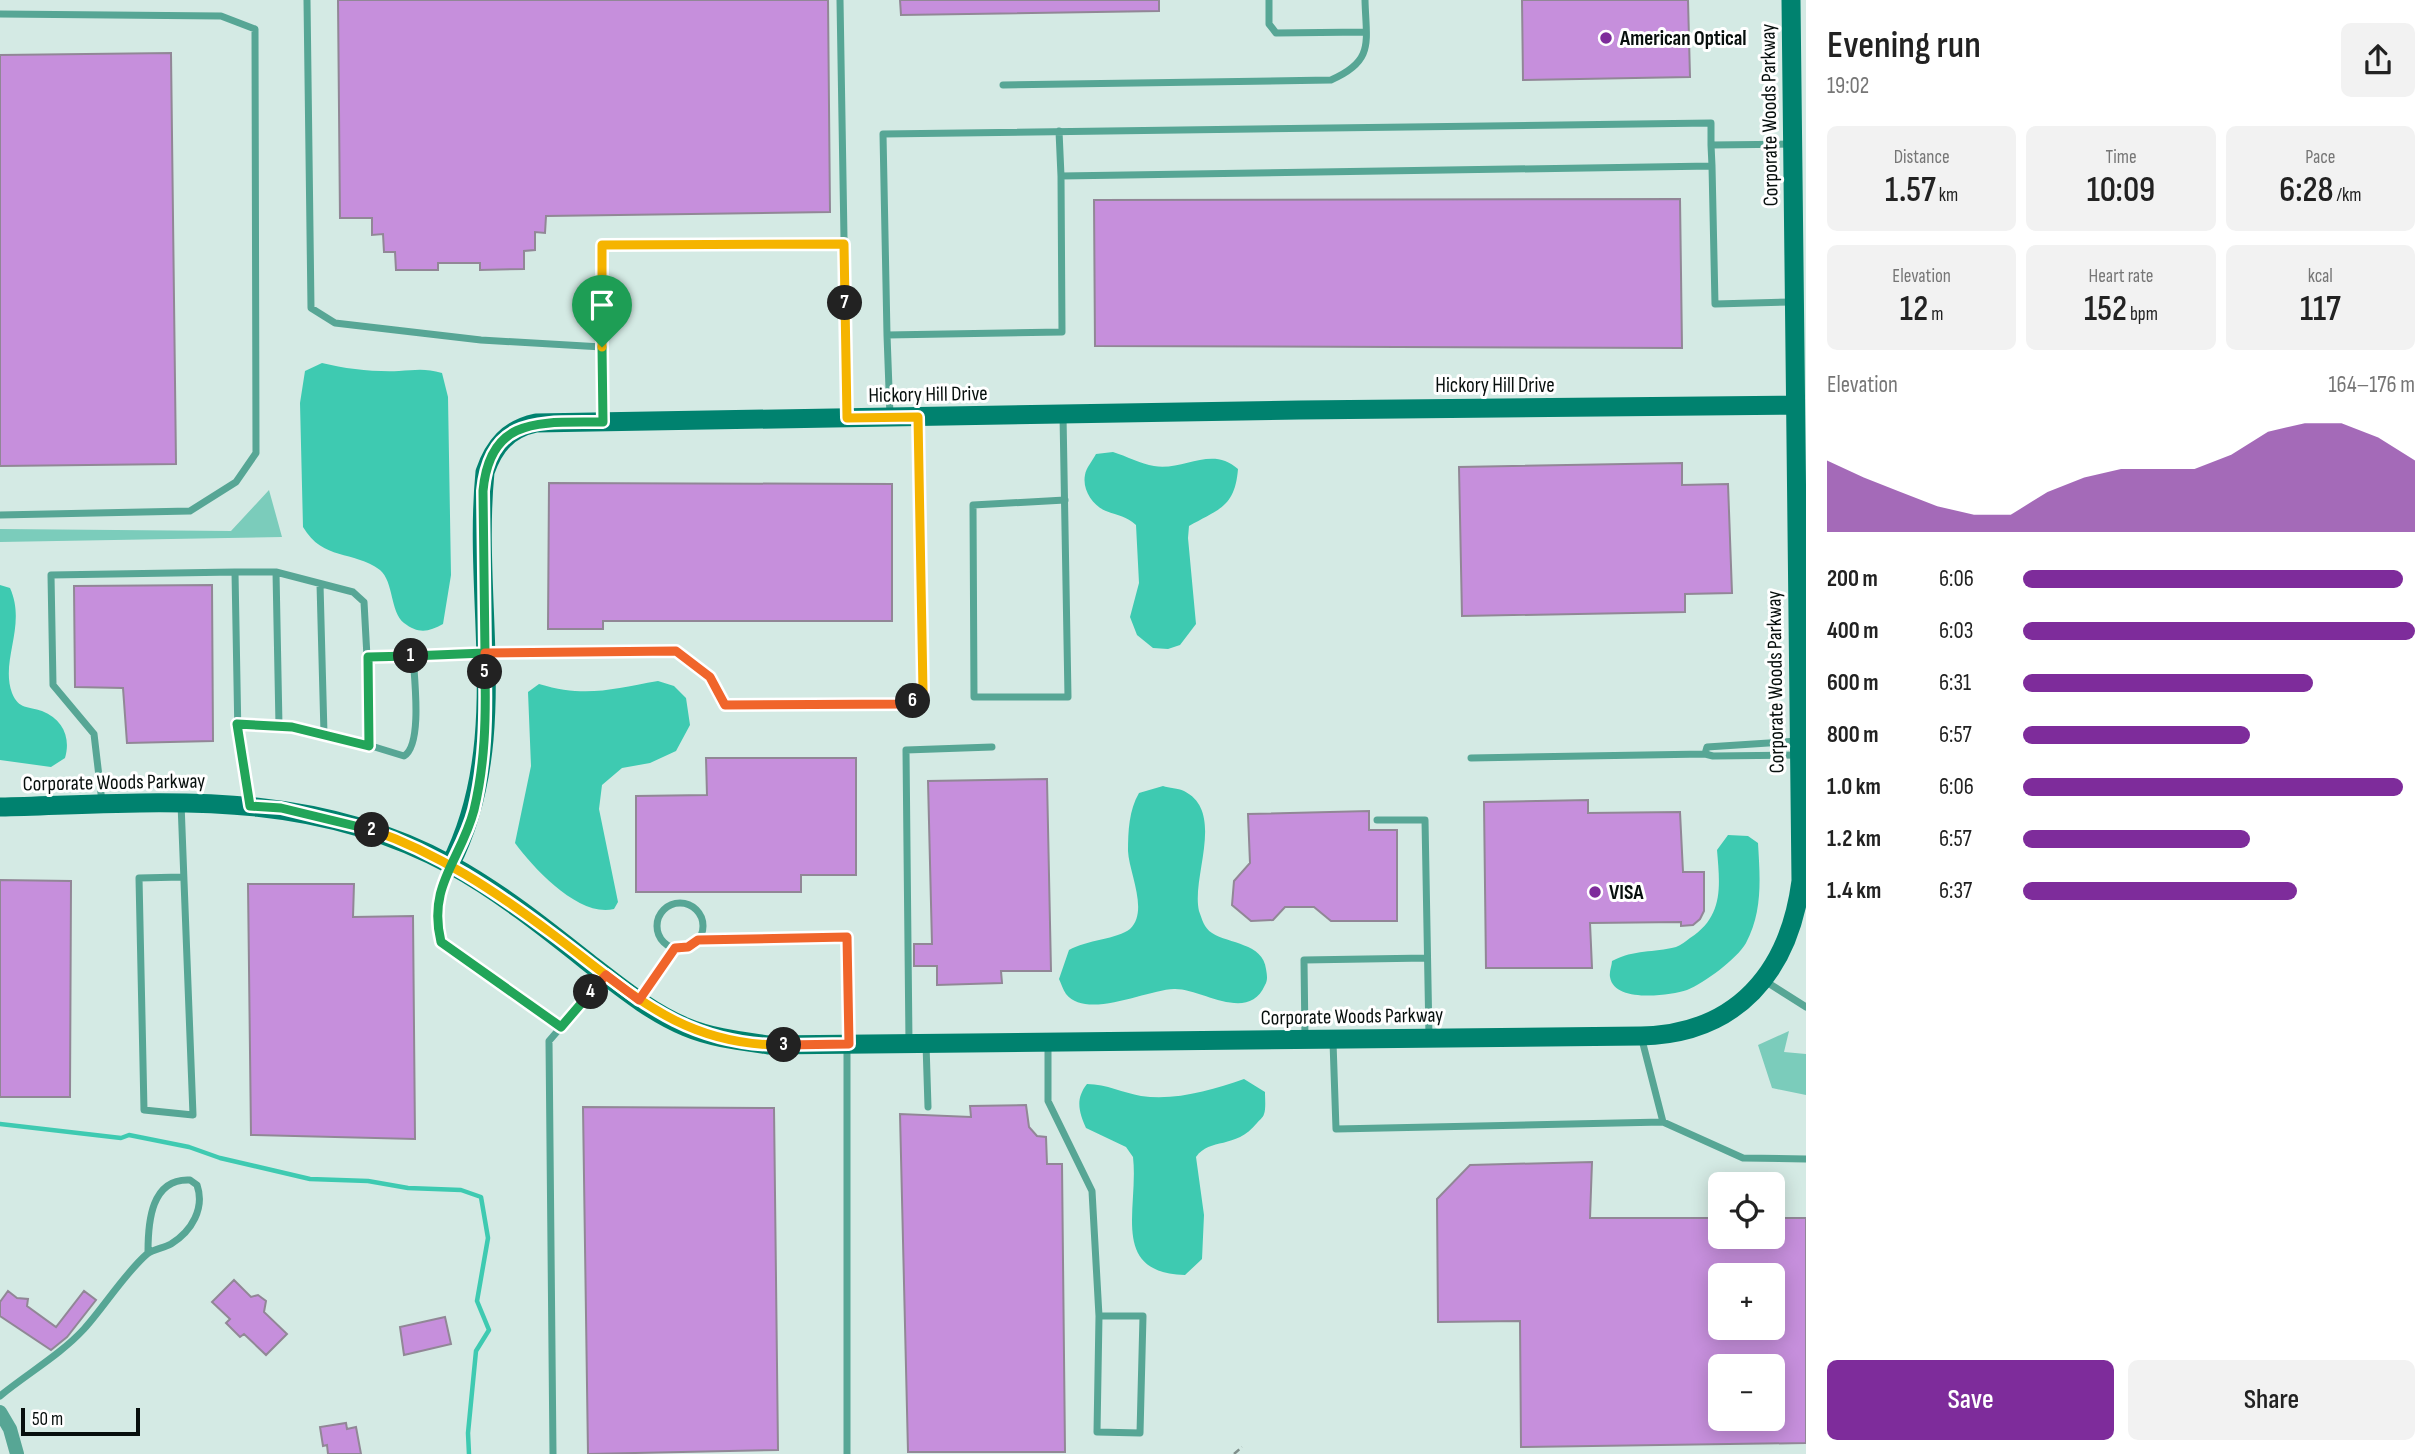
<!DOCTYPE html>
<html lang="en">
<head>
<meta charset="utf-8">
<style>
	body { margin:0; font-family:"Sofia Sans Condensed",sans-serif; background:#f2f2f2; color:#222; height:100vh; display:flex; flex-direction:column; font-size:26px; white-space:nowrap }
	* { box-sizing:border-box; margin:0 }
	p { font-size:23px; color:#767676 }
	.icon { flex:none; width:38px; height:38px; fill:none; stroke:currentColor; stroke-width:2; stroke-linecap:round; stroke-linejoin:round }
	.map { position:relative; flex:1; overflow:hidden }
	.drawer { display:flex; flex-direction:column; background:#fff; width:630px }
	.drawer>* { flex:none }
	.controls { position:absolute; left:1708px; top:1172px; display:grid; gap:14px }
	.controls a { display:grid; place-items:center; width:77px; height:77px; border-radius:10px; background:#fff; box-shadow:0 4px 18px #0003; font-size:35px }
	.scale { position:absolute; left:21px; bottom:18px; width:119px; box-sizing:border-box; padding-left:7px; border:4px solid #070f0d; border-top:0; font-size:19px; line-height:24px; white-space:nowrap; color:#070f0d; -webkit-text-stroke:5px #fff; paint-order:stroke }
	.pin { position:absolute; display:grid; place-items:center; width:60px; height:60px; color:#fff; margin:-72px -30px; border-radius:50% 50% 50% 0; rotate:-45deg; box-shadow:0 0 7px #0007 }
	.pin .icon { rotate:45deg }
	.km { position:absolute; width:35px; height:35px; margin:-18px; border-radius:50%; background:#222; color:#fff; font-size:19px; line-height:35px; text-align:center }
	.round { display:grid; place-items:center; flex:none; width:74px; height:74px; border-radius:10px; background:#f2f2f2 }
	.head { display:flex; align-items:center; justify-content:space-between; height:119px; padding:0 21px }
	h1 { font-size:38px; font-weight:600; line-height:52px }
	.figures { display:grid; grid-template-columns:repeat(3,1fr); gap:10px; height:119px; padding:7px 21px }
	.figures div { display:grid; align-content:center; border-radius:10px; background:#f2f2f2; text-align:center }
	.figures b { font-size:35px; font-weight:600 }
	.figures small { font-size:19px; font-weight:400 }
	.figures p { font-size:19px }
	.chart { height:196px; padding:14px 21px }
	.chart p { display:flex; justify-content:space-between }
	.chart svg { width:100%; height:126px; margin-top:7px; fill:#7e2c9b; opacity:.7 }
	.button { display:flex; gap:14px; margin-top:auto; padding:14px 21px }
	.button a { flex:1; height:80px; border-radius:10px; background:#7e2c9b; color:#fff; font-size:28px; font-weight:600; line-height:80px; text-align:center }
	.button a+a { background:#f2f2f2; color:#222 }
	ul { padding:0 21px; list-style:none; font-size:23px }
	li { display:grid; grid-template-columns:112px 84px 1fr; align-items:center; height:52px }
	li i { height:18px; border-radius:9px; background:#7e2c9b }
	main { display:flex; flex:1; min-height:0 }
	.map>svg:first-child { display:block }
</style>
</head>
<body>
<main>
<div class="map">
<svg width="1806" height="1454" viewBox="0 0 1806 1454">
	<rect width="100%" height="100%" fill="#d4eae4"/>
	<path fill="#7bccbb" d="M269,490L282,537L0,542V529L231,531Z
		M1789,1031L1784,1052L1806,1054V1095L1772,1088L1758,1045Z"/>
	<path fill="#3ecab1" d="M322,363C346,369 374,372 399,371C415,370 425,368 442,373L448,397L451,575L443,624C429,632 418,634 404,623C390,612 394,582 380,570C353,550 323,561 303,527L300,403L305,371Z
		M1113,452C1126,456 1141,464 1154,466C1184,471 1212,445 1238,469C1235,507 1219,509 1189,526L1188,538L1196,624L1180,645L1168,649L1153,648L1137,635L1130,617L1139,583L1136,525C1126,516 1119,516 1106,511C1093,506 1082,490 1085,475C1086,468 1093,460 1096,454Z
		M0,585L10,588C27,626 0,660 12,693C19,710 28,706 42,711C63,719 71,738 65,758L51,767L0,760Z
		M658,681L674,686L686,698L690,725L676,751L650,763L622,768L602,785L599,809L618,902L614,909C580,918 534,869 515,843L531,766L528,692L539,684C586,698 612,689 658,681Z
		M1163,786C1169,788 1178,788 1184,791C1226,812 1191,877 1199,911C1202,919 1204,928 1212,933C1229,944 1263,943 1266,969C1267,975 1268,980 1265,985C1248,1024 1201,988 1174,989C1146,990 1087,1020 1066,994C1063,990 1061,983 1059,979L1069,950C1086,940 1118,939 1130,929C1149,911 1129,873 1128,851C1128,831 1129,810 1139,793Z
		M1728,835L1748,836L1758,843C1760,878 1763,911 1746,943C1737,959 1704,983 1687,990C1669,996 1614,1003 1610,977C1609,972 1612,965 1612,961C1635,949 1653,953 1676,947C1681,945 1686,941 1690,938C1724,916 1720,886 1717,850Z
		M1244,1079L1265,1092C1265,1098 1266,1109 1264,1114C1263,1118 1259,1120 1257,1123C1235,1150 1210,1137 1196,1157L1204,1215L1202,1259L1185,1275C1109,1273 1139,1208 1133,1157L1126,1147L1086,1128C1079,1112 1075,1099 1087,1084C1107,1084 1123,1093 1141,1096C1176,1101 1212,1090 1244,1079Z"/>
	<g fill="none" stroke-linecap="round" stroke-linejoin="round">
		<path stroke="#3ecab1" stroke-width="4.5" d="M0,1124L121,1138L129,1135L189,1147L220,1158L310,1179L368,1181L408,1188L461,1190L481,1197L488,1238L477,1301L489,1330L476,1351L468,1433L469,1454"/>
	</g>
	<path fill="#c68fdc" stroke="#918796" stroke-width="2" fill-rule="evenodd" d="M338,0H828L830,212L546,216L545,233L535,232V250L524,251V269L480,270V263H438V270H396L395,252H384L383,234L372,235V218H340Z
		M900,0H1159V11L901,15Z
		M1522,0H1688L1690,77L1523,80Z
		M171,53L176,464L0,466V55Z
		M1680,199L1682,348L1095,346L1094,200Z
		M1682,463V485L1728,484L1732,593L1685,594V612L1462,616L1459,467Z
		M549,483L892,484V621H603V629H548Z
		M212,585L213,741L127,743L123,688L75,687L74,586Z
		M706,758H856V875H801V892H636V796L707,795Z
		M1047,779L1051,971H1001L1002,983L937,985V966H914V944H932L928,781Z
		M1588,800V813L1680,812L1683,872H1704V911L1700,919L1693,925L1681,926V922L1590,923L1592,968H1486L1484,802Z
		M1369,811V830H1397V921H1331L1314,907H1285L1273,920L1251,921L1232,905L1234,881L1250,863L1248,814Z
		M0,880L71,881L70,1097H0Z
		M248,884H354L353,917L413,916L415,1139L251,1135Z
		M1026,1105L1029,1127L1037,1136L1046,1137L1047,1164H1062L1065,1452H908L900,1114L971,1117L970,1106Z
		M583,1107L774,1108L778,1450L588,1454Z
		M1592,1162L1590,1218H1720V1237H1773V1218H1806V1443L1521,1447L1520,1321L1438,1322L1437,1199L1470,1165ZM1720,1276H1773V1328H1720ZM1720,1367H1773V1419H1720Z
		M234,1280L251,1297L258,1295L266,1301L264,1312L287,1334L266,1355L244,1334L240,1337L226,1323L230,1319L212,1302Z
		M8,1291L17,1298L28,1299L27,1306L56,1327L84,1291L96,1300L67,1337L51,1350L0,1316V1302Z
		M445,1317L451,1344L404,1355L400,1327Z
		M346,1423L347,1429L356,1427L361,1454H328L327,1445L323,1446L320,1427Z"/>
	<g fill="none" stroke-linecap="round" stroke-linejoin="round">
		<path stroke="#7f8f8b" stroke-width="2.5" stroke-dasharray="7 3.5" stroke-linecap="butt" d="M1234,1454L1242,1447"/>
		<path stroke="#57a695" stroke-width="7" d="M307,0L311,308L335,323L481,340L602,347L603,421
			M840,0L847,417
			M1269,0V24L1276,33L1365,32
			M0,14L221,16L255,29L256,453L236,482L190,511L0,515
			M1003,85L1331,80C1375,61 1366,42 1365,0
			M1059,131L1061,176
			M1711,145L1712,166
			M887,335L883,134L1711,123V145L1792,144
			M602,347V245L844,244
			M1063,415L1068,697H974L973,505L1065,500
			M890,416L887,335L1062,332L1061,176L1712,166L1715,304L1792,302
			M235,572H276L353,592L364,602L367,657L676,651L710,677L725,705L911,704L923,691L918,418
			M276,572L279,726
			M320,584L324,734
			M367,657L369,746
			M238,725L292,727L355,741L404,756C423,745 414,676 413,655
			M1705,754L1707,747L1798,741
			M1471,758L1705,754L1713,756L1799,755
			M102,802L94,734L53,685L51,575L235,572L238,738L250,805
			M181,803L193,1115L144,1110L139,878L182,877
			M1377,820H1425L1429,1037
			M450,866C439,892 434,913 441,942L561,1027
			M657 926a23 23 0 1 1 46 0a23 23 0 1 1-46 0Z
			M698,940L847,937V1454
			M1765,981L1806,1007
			M640,999L675,948
			M1305,1038L1304,960L1427,958
			M1333,1042L1336,1129L1663,1122L1641,1036
			M909,1043L906,750L992,747
			M926,1044L928,1107
			M1048,1045V1101L1092,1191L1099,1316L1097,1432L1140,1433L1143,1316H1099
			M1663,1122L1743,1158L1806,1159
			M0,1396C28,1373 60,1355 84,1329C104,1307 125,1273 147,1254C153,1249 164,1248 171,1244C192,1231 205,1208 197,1185L190,1180C151,1178 148,1222 148,1252
			M553,1454L549,1041L605,976"/>
		<path stroke="#57a695" stroke-width="14" d="M0,1412L10,1429L17,1454"/>
		<path stroke="#00826f" stroke-width="19" d="M0,807C158,803 306,786 451,865C500,892 545,928 589,963C619,986 650,1012 686,1027C712,1038 741,1041 769,1045L1641,1036C1737,1034 1789,972 1801,881L1791,0
			M450,865C513,741 472,604 485,472C494,446 508,429 536,423L1299,410L1795,405"/>
	</g>
	<g fill="none" stroke-linecap="round" stroke-linejoin="round">
		<g stroke="#fff" stroke-width="14">
			<path id="split-1" d="M411,656L485,653L483,491C490,414 543,423 603,422L602,347"/>
		</g>
		<g stroke="#fff" stroke-width="14">
			<path id="split-2" d="M372,830L281,808L250,806L237,724L292,727L369,746L368,657L411,656"/>
		</g>
		<g stroke="#fff" stroke-width="14">
			<path id="split-3" d="M372,830C438,853 495,891 551,933C628,990 680,1046 784,1045"/>
		</g>
		<g stroke="#fff" stroke-width="14">
			<path id="split-4" d="M591,992L606,975L639,1000L675,948L688,947L698,940L847,937L849,1044L784,1045"/>
		</g>
		<g stroke="#fff" stroke-width="14">
			<path id="split-5" d="M485,672C486,719 485,764 474,810C461,860 427,885 441,942L561,1027L591,992"/>
		</g>
		<g stroke="#fff" stroke-width="14">
			<path id="split-6" d="M485,672V653L676,651L710,677L725,705L911,704L913,701"/>
		</g>
		<g stroke="#fff" stroke-width="14">
			<path id="split-7" d="M845,303L847,418L918,417L923,691L913,701"/>
		</g>
		<g stroke="#fff" stroke-width="14">
			<path id="split-8" d="M602,347V245L844,244L845,303"/>
		</g>
		<use href="#split-1" stroke="#22a559" stroke-width="9"/>
		<use href="#split-2" stroke="#22a559" stroke-width="9"/>
		<use href="#split-3" stroke="#f5b400" stroke-width="9"/>
		<use href="#split-4" stroke="#f0652b" stroke-width="9"/>
		<use href="#split-5" stroke="#22a559" stroke-width="9"/>
		<use href="#split-6" stroke="#f0652b" stroke-width="9"/>
		<use href="#split-7" stroke="#f5b400" stroke-width="9"/>
		<use href="#split-8" stroke="#f5b400" stroke-width="9"/>
	</g>
	<g fill="#7e2c9b" stroke="#fff" stroke-width="2.5">
		<circle cx="1606" cy="38" r="7"/>
		<circle cx="1595" cy="892" r="7"/>
	</g>
	<g text-anchor="middle" stroke-width="6" stroke-linejoin="round" paint-order="stroke">
		<g font-size="21" font-weight="bold" fill="#070f0d" stroke="#fff" text-anchor="start">
			<text x="1620" y="45">American Optical</text>
			<text x="1609" y="899">VISA</text>
		</g>
		<g font-size="21" fill="#070f0d" stroke="#fff">
			<text transform="translate(1769 115) rotate(-91)" y="7">Corporate Woods Parkway</text>
			<text x="1495" y="392">Hickory Hill Drive</text>
			<text transform="translate(928 394) rotate(-1)" y="7">Hickory Hill Drive</text>
			<text transform="translate(1775 682) rotate(-91)" y="7">Corporate Woods Parkway</text>
			<text transform="translate(114 782) rotate(-1)" y="7">Corporate Woods Parkway</text>
			<text transform="translate(1352 1016) rotate(-1)" y="7">Corporate Woods Parkway</text>
		</g>
	</g>
</svg>
<div class="controls">
<a><svg class="icon" aria-label="locate" viewBox="0 0 24 24"><circle cx="12" cy="12" r="6"/><path d="M12 2v4M12 18v4M2 12h4M18 12h4"/></svg></a>
<a>+</a>
<a>−</a>
</div>
<div class="scale">50 m</div>
<div class="pin" style="left:602px;top:347px;background:#1e9e55"><svg class="icon" aria-label="arrive" viewBox="0 0 24 24"><path d="M6 21V4h12l-3 4 3 4H6"/></svg></div>
<b class="km" style="left:411px;top:656px">1</b>
<b class="km" style="left:372px;top:830px">2</b>
<b class="km" style="left:784px;top:1045px">3</b>
<b class="km" style="left:591px;top:992px">4</b>
<b class="km" style="left:485px;top:672px">5</b>
<b class="km" style="left:913px;top:701px">6</b>
<b class="km" style="left:845px;top:303px">7</b>
</div>
<section class="drawer">
<div class="head"><div><h1>Evening run</h1><p>19:02</p></div><a class="round"><svg class="icon" aria-label="share" viewBox="0 0 24 24"><path d="M12 15V3M7 8l5-5 5 5M5 13v7h14v-7"/></svg></a></div>
<div class="figures">
<div><p>Distance</p><b>1.57<small> km</small></b></div>
<div><p>Time</p><b>10:09</b></div>
<div><p>Pace</p><b>6:28<small> /km</small></b></div>
</div>
<div class="figures">
<div><p>Elevation</p><b>12<small> m</small></b></div>
<div><p>Heart rate</p><b>152<small> bpm</small></b></div>
<div><p>kcal</p><b>117</b></div>
</div>
<div class="chart"><p><span>Elevation</span>164–176 m</p>
<svg viewBox="0 0 160 44" preserveAspectRatio="none"><path d="M0 44V19L10 25L20 30L30 35L40 38L50 38L60 30L70 25L80 22L90 22L100 22L110 17L120 9L130 6L140 6L150 11L160 19V44z"/></svg>
</div>
<ul>
<li><b>200 m</b>6:06<i style="width:97%"></i></li>
<li><b>400 m</b>6:03<i style="width:100%"></i></li>
<li><b>600 m</b>6:31<i style="width:74%"></i></li>
<li><b>800 m</b>6:57<i style="width:58%"></i></li>
<li><b>1.0 km</b>6:06<i style="width:97%"></i></li>
<li><b>1.2 km</b>6:57<i style="width:58%"></i></li>
<li><b>1.4 km</b>6:37<i style="width:70%"></i></li>
</ul>
<div class="button"><a>Save</a><a>Share</a></div>
</section>
</main>
</body>
</html>
